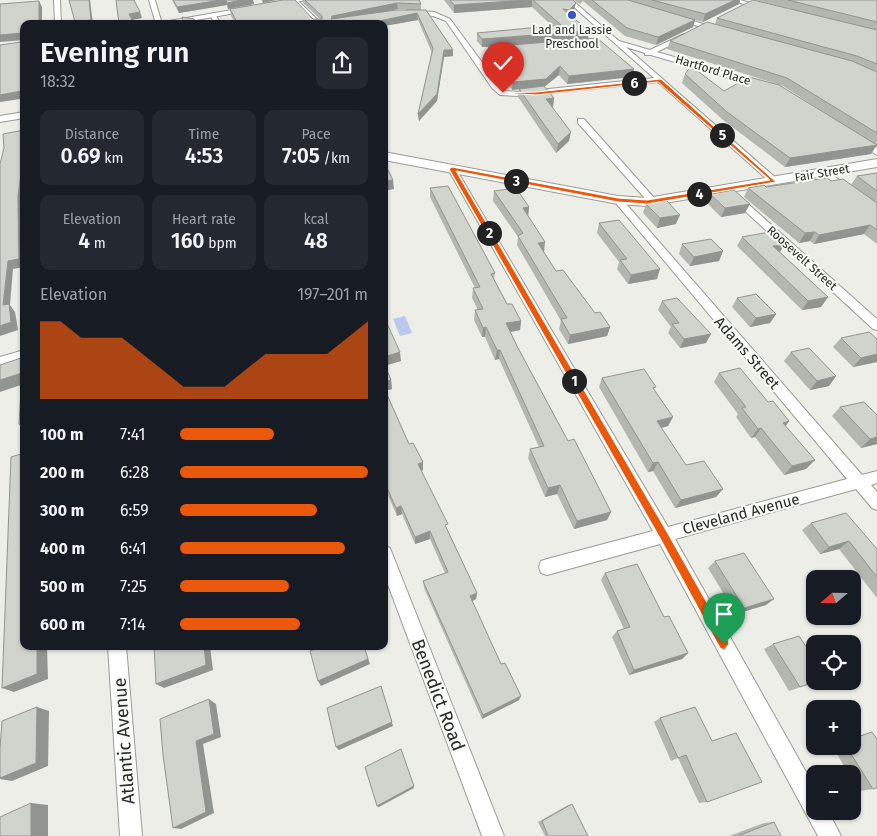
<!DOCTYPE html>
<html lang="en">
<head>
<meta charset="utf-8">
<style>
	body { margin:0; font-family:"Fira Sans",sans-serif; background:#242831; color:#f1f3f6; height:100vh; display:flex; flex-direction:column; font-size:19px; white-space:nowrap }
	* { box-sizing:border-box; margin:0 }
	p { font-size:16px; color:#9ea1a6 }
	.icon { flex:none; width:28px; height:28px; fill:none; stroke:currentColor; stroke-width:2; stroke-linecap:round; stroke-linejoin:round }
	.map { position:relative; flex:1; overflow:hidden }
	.sheet { position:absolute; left:20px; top:20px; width:368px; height:630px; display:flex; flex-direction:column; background:#171b24; border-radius:10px; box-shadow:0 1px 4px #0004 }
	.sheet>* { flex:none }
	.needle { width:32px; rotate:250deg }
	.fabs { position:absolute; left:806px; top:570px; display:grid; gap:10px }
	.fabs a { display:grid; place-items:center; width:55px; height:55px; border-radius:10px; background:#171b24; box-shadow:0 1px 4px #0004; font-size:25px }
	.pin { position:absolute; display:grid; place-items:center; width:42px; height:42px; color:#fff; margin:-51px -21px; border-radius:50% 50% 50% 0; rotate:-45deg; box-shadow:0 0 5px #0007 }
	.pin .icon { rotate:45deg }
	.km { position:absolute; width:25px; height:25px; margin:-12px; border-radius:50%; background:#222; color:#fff; font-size:14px; line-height:25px; text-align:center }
	.round { display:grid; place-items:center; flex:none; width:52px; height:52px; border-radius:10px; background:#242831 }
	.overview { display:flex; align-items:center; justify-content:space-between; height:85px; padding:0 20px }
	h1 { font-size:28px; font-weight:600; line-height:38px }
	.figures { display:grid; grid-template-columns:repeat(3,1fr); gap:8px; height:85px; padding:5px 20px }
	.figures div { display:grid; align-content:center; border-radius:10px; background:#242831; text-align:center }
	.figures b { font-size:21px; font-weight:600 }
	.figures small { font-size:14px; font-weight:400 }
	.figures p { font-size:14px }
	.chart { height:140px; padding:10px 20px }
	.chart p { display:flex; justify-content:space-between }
	.chart svg { width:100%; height:90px; margin-top:5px; fill:#ea580c; opacity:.7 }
	ul { padding:0 20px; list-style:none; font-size:16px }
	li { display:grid; grid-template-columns:80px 60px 1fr; align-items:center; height:38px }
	li i { height:12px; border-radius:6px; background:#ea580c }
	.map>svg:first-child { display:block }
</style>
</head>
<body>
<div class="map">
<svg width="877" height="836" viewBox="0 0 877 836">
	<rect width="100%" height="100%" fill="#eceee7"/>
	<path fill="#bac9ed" d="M405,316L412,333L400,336L393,319Z"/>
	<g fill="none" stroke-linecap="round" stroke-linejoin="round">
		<g stroke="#999b94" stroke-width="2">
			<path id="street" d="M54,0H60L61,24H55Z
				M149,0H155L162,24H156Z
				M293,0H297L322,24H315Z
				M566,0H572L619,41L650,50L684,34H688V36L657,52L765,83V87H759L651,55H645V53L626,47L777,179V183H771L658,82L520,96L500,95L492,88L446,21L433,16L405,12L408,10L434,12L450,19L498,84L505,91L520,92L654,78Z
				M730,0H740L768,8L765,10Z
				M213,13L215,14L221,24H215L210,15Z
				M676,16L720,29L721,30L718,32L674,19Z
				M578,119H584L656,200V204H650L578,123Z
				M858,137L877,148V155L855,142L854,140Z
				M452,166L456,169L668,527L847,479L615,202V198H621L862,475L877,471V483L871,485L877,492V510L872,508L856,489L675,539L815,788V811H828L841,836H818L660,544L547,575L541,573L539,567L541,561L547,559L653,531L448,169Z
				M824,169L877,207V215L821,174V170Z
				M732,195H738L877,319V330L873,329L732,199Z
				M24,350V359L0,367V357Z
				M384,545L390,548L392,553L504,836H482L384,574Z
				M108,646H126L142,836H120Z"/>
		</g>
		<g stroke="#999b94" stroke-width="2">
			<path id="secondary" d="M288,0H307L174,24H152Z
				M24,112V118L0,122V116Z
				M384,152L618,196L647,198L877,159V167L647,206L618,204L384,160Z"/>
		</g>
		<use href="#street" fill="#fff" fill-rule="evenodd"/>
		<use href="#secondary" fill="#fff" fill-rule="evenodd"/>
	</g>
	<path fill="#b4b6b0" d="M172,0H253L254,4L228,9L227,5L179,13Z
		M302,0H419L421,4V10L398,9L391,10H426L453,50V56L444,57L437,101L419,121L418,114L432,53L418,20L384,26V24H236L231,16L230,9L313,19H320L303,3Z
		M444,0H573L574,10L571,15L588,38L634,69L632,77L567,84L559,75L544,87L554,98L553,107L569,141L556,153L518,97L519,89L512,90L502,74V71L488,55V47H482L477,41V33L552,26L532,7L454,13Z
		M574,0H740L739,4L703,22L695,20L693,27L656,45L625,36L583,1L580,4Z
		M755,0H877V146L876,145L871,154L785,167L723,120L682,83L685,74L724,91L836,120L783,86L667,49L670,41L715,24L717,18L802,12Z
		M877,173V244L864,234L814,244L810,241L799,243L744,197L748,188L766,187L831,181L851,185L857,176Z
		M430,188L495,273L494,279L507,304L521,321L520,330L510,332L517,346L568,441L611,512L607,520L574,529L557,494L545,497L528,458L530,449L539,447L499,359L495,360L485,337H482L474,320L475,310H478L472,298L473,288H475L430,197Z
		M494,191L529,207L528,216L544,252L556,271L595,313L610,327L607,336L568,344L559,329L561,321L517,245L518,237L493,201Z
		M710,194L745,213L721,217L707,203Z
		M646,204L676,224L657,228L643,213Z
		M599,223L657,279L628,284L617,269L619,262L597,233Z
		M742,237L780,252L828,297L821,307L802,310L737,246Z
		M682,244L723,251L719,261L690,266L679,254Z
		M737,298L776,314L770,323L750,327L732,307Z
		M662,301L706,343L680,348L668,333L671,327L658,310Z
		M384,317L401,361L385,365L391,380L392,389L385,391L409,444L423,462V470L421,471L448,531L477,593L476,599L472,601L501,664L519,700L482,719L424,588L423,581L445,573L430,539L415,544L402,514L397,516L384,486Z
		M841,338L877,362L853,367L833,347Z
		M791,352L836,376L829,386L810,390L784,361Z
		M719,373L768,402L789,421L786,426L806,469L784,475L755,437L751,438L736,417L738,414L714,382Z
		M602,378L655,391L673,417L668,426L661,428L686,465L723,489L716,497L675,508L653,471L648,472L599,387Z
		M840,407L877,444L861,448L832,416Z
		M811,523L877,549V598L839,549L820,554L802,530Z
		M715,561L766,605L736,614L708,568Z
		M605,573L664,617L688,653L682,659L629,675L612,637L617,631L624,629L601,580Z
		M773,644L816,682L789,691L764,649Z
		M660,718L712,741L707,802L699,803L678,758L671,761L654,722Z
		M872,732L873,789L860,791L852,780V774H849L832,746H852V738Z
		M572,804L588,836H545L538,822L568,805Z
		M774,822L781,836H729L764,823Z"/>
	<path fill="#929490" d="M89,0H90L93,24H76L75,22Z
		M221,0H226L227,5L179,13L177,7Z
		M241,0H253L254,4L228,9L227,3Z
		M262,0H277L263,3Z
		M532,0V7L454,13V5Z
		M735,0H740L739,4L703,22L705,14Z
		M39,1L42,7V24H39Z
		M397,3L398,9L333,22L331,19L332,16Z
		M576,3L574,10L568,18L569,10Z
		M140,12L142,18L132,20L129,14Z
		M417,13L418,20L384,26V24H365Z
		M695,20L693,27L656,45L658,37Z
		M589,31L588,39L482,47V39Z
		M22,33L24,40L0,42V35Z
		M444,50H453V56L444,57L437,101L419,121L418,114Z
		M560,66L559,75L544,87L512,90L513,82Z
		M634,69L632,77L567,84L569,76Z
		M21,91L24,97V105L20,99L0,102V95Z
		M554,98L553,107L546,99Z
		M571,132L569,141L556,153L558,144Z
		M877,145L871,154L785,167L790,158Z
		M22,166H24L23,205L24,267L13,269L10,305L15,312L18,330L0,336V326L8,261L18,197Z
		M393,180L394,189L384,191V181Z
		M750,204L745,213L721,217L725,208Z
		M529,207L528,217L523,208Z
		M680,215L676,224L657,228L660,218Z
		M870,225L864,234L814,244L819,235Z
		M815,232L810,241L799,243L805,233Z
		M545,242L544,252L538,243Z
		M784,245L779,254L773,246Z
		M723,251L719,261L690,266L694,257Z
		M660,269L657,279L628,284L631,275Z
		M828,297L821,307L802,310L808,301Z
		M776,314L770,323L750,327L756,318Z
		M521,321L520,330L505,333L506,323Z
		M486,327L485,337H482L483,328Z
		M610,327L607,336L568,344L570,335Z
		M711,334L706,343L680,348L684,339Z
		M497,350H500L499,359L495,360Z
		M400,352L401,361L384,366V357Z
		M877,354V362L853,367L861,358Z
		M22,373L24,384L0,392V380Z
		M836,376L829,386L810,390L817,381Z
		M391,380L392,389L384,391V382Z
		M673,417L668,426L652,430L657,421Z
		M789,421L782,430L783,423Z
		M24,422V429L19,424Z
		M761,428L755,437L751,438L758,429Z
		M877,437V444L861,448L870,439Z
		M815,460L806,469L784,475L792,466Z
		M423,462V470L418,472V464Z
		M658,462L653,471L648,472L653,463Z
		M560,485L557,494L545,497L548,488Z
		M723,489L716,497L675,508L681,500Z
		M401,506L402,514L397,516L396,508Z
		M611,512L607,520L574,529L577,521Z
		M430,531V539L415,544V537Z
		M849,541L839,549L820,554L829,547Z
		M477,593L476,599L469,603L470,596Z
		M774,599L766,605L736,614L744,608Z
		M37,646H47L48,679L14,692L2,688Z
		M204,646H210L213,670L164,688L156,684Z
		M364,646L370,664L321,686L318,681Z
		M688,653L682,659L629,675L634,670Z
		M381,686L393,726L339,750L336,747Z
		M521,696L519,700L482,719L483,715Z
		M209,699L216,704L221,737L203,744L214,813L181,829L173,828L196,741Z
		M37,707L49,711L48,766L12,781L0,779Z
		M401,749L414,788L379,807L377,806Z
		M31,803L48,805V836H31Z"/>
	<path fill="#d1d4cd" stroke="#929490" d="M69,0H89L91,20L75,22Z
		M116,0H134L140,12L129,14L134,24H119Z
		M173,0H221L177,7Z
		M226,0H242L227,3Z
		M283,0H295L313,19H322V16L305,0H419L421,4L397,3L332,16L331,19L396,10H426L453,50H444L437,94L418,114L433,48L417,13L365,24H238L230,9Z
		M450,0H527L454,5Z
		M533,0H573L576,3L569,10L563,9L589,31L482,39L477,33L561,25Z
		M592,0H628L695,20L658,37L627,28Z
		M652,0H735L705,14Z
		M753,0L877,30V64L857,56L717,18Z
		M788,0H877V22Z
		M39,1V24H24V97L20,98L21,91L0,95V45L21,42L22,33L0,35V4Z
		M182,17L194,19L197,24H181L180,21H183Z
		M707,22L852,61L877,72V133L787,78L670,41Z
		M597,38L634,69L569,76L560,66L546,79L513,82L502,66L504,65L488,47Z
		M691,66L724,91L749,77L779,85L877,145L790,158L727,112L685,74Z
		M544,86L554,98L546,99L571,132L558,144L519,89Z
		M24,130V166H22L18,197L19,259L8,261L3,305L9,304L11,322L0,326V164L4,148L3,134Z
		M384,166H386L393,180L384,181Z
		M877,173V191L857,176Z
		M827,178L831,181L843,179L877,203V230L870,225L819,235L815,232L805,233L748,188L764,185L766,187Z
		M448,186L495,273L491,274L507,304H512L521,321L506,323L517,346L568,441L574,439L611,512L577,521L560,485L548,488L530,449L544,446L500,350H497L486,327L483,328L475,310L483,309L473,288L480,287L430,188Z
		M516,188L529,207L523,208L545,242L538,243L556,271L563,270L595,313L600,312L610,327L570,335L561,319L567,318L518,236L523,233L494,191Z
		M734,190L750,204L725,208L710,194Z
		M666,200L680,215L660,218L646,204Z
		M619,220L660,269L631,275L620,260L627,259L599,223Z
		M770,232L784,245L773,246L828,297L808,301L742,237Z
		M711,239L723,251L694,257L682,244Z
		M756,294L776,314L756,318L737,298Z
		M677,298L711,334L684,339L672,324L679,323L662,301Z
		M384,317L400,352L384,357Z
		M869,332L877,339V354L861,358L841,338Z
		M809,348L836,376L817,381L791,352Z
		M24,357V422L19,424L22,373L0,380V365Z
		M384,363L391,380L384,382Z
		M740,368L768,402L773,401L789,421L783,423L815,460L792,466L761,428L758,429L742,408L746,407L719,373Z
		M644,369L656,387L653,388L673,417L657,421L686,465L704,461L723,489L681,500L658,462L653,463L602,378Z
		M385,390L409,444L413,443L423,462L418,464L448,524L445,525L477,593L470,596L501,664L505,663L521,696L483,715L423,581L448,572L430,531L415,537L401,506L396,508L384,481V391Z
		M864,402L877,415V437L870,439L840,407Z
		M24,453V646H37V674L2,688L11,457Z
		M846,513L877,549V577L849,541L829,547L811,523Z
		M744,553L774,599L744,608L715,561Z
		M637,564L664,617L669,616L688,653L634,670L617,631L630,627L605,573Z
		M799,636L815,660L816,681L800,687L773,644Z
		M154,646H204L206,665L156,684Z
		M318,646H364L368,659L318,681L310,651L319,647Z
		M381,686L392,722L336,747L327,708Z
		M209,699L214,734L196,741L206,812L173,828L163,755L160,719Z
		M37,707L36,763L0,778V748L2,721Z
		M695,707L712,741L736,733L762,782L707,802L686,755L678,758L660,718Z
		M872,732L877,739V788L873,789L846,746H852V739Z
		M401,749L414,786L377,806L365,767Z
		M31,803V836H0V817Z
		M572,804L588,836H548L542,821Z
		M774,822L781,836H738Z"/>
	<path fill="#ea580c" stroke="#fff" d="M661,79L776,182L647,204L618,202L456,171L667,532L728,640L729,644L724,650L720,648L660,538L449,169L452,167L618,198L647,200L770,180L658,82L536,95L501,93L536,92Z"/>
	<circle fill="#3652c3" stroke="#f9fcf4" stroke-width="2" cx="572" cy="15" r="5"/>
	<g text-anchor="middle" stroke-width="4" stroke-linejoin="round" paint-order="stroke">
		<g font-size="12" fill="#2a2a28" stroke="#f9fcf4">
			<text x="572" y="34">Lad and Lassie<tspan x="572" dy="14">Preschool</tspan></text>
		</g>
		<g font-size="12" fill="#2a2a28" stroke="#f9fcf4">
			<text transform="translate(713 70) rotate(17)" y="4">Hartford Place</text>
			<text transform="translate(822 173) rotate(-10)" y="4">Fair Street</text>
			<text transform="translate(802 258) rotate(42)" y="4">Roosevelt Street</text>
		</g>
		<g font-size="15" fill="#2a2a28" stroke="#f9fcf4">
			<text transform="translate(747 353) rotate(49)" y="5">Adams Street</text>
			<text transform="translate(741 514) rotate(-15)" y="5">Cleveland Avenue</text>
		</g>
		<g font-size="18" fill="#2a2a28" stroke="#f9fcf4">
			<text transform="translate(438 695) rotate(69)" y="6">Benedict Road</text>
			<text transform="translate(124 741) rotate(-94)" y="6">Atlantic Avenue</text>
		</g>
	</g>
</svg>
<div class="fabs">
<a><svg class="needle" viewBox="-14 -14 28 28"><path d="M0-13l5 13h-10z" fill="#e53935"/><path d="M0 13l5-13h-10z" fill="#9ea1a6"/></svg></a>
<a><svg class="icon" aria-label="locate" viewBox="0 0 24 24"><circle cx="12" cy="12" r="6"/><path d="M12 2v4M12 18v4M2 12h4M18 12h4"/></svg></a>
<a>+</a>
<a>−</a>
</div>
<div class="pin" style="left:724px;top:644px;background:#1e9e55"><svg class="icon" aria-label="arrive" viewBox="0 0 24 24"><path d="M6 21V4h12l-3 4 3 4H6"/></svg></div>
<div class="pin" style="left:503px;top:93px;background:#d93025"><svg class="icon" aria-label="check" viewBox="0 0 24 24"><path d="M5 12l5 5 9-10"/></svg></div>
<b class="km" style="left:574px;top:381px">1</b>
<b class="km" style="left:489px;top:233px">2</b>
<b class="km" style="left:516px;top:181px">3</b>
<b class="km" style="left:699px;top:194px">4</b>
<b class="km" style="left:722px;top:135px">5</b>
<b class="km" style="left:634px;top:83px">6</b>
<section class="sheet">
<div class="overview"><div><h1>Evening run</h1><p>18:32</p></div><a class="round"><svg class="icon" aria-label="share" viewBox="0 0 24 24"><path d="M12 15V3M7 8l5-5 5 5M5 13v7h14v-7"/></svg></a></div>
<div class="figures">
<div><p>Distance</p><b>0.69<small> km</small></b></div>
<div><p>Time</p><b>4:53</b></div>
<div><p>Pace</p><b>7:05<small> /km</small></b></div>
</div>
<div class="figures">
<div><p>Elevation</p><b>4<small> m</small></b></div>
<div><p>Heart rate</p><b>160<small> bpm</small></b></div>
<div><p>kcal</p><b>48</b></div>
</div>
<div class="chart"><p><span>Elevation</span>197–201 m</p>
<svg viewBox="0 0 160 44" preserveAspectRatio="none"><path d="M0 44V6L10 6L20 14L30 14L40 14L50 22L60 30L70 38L80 38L90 38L100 30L110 22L120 22L130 22L140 22L150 14L160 6V44z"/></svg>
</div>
<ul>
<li><b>100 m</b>7:41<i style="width:50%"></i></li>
<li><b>200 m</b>6:28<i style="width:100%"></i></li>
<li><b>300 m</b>6:59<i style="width:73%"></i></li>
<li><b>400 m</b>6:41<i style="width:88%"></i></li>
<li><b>500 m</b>7:25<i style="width:58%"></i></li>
<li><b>600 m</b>7:14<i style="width:64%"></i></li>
</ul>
</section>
</div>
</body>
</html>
